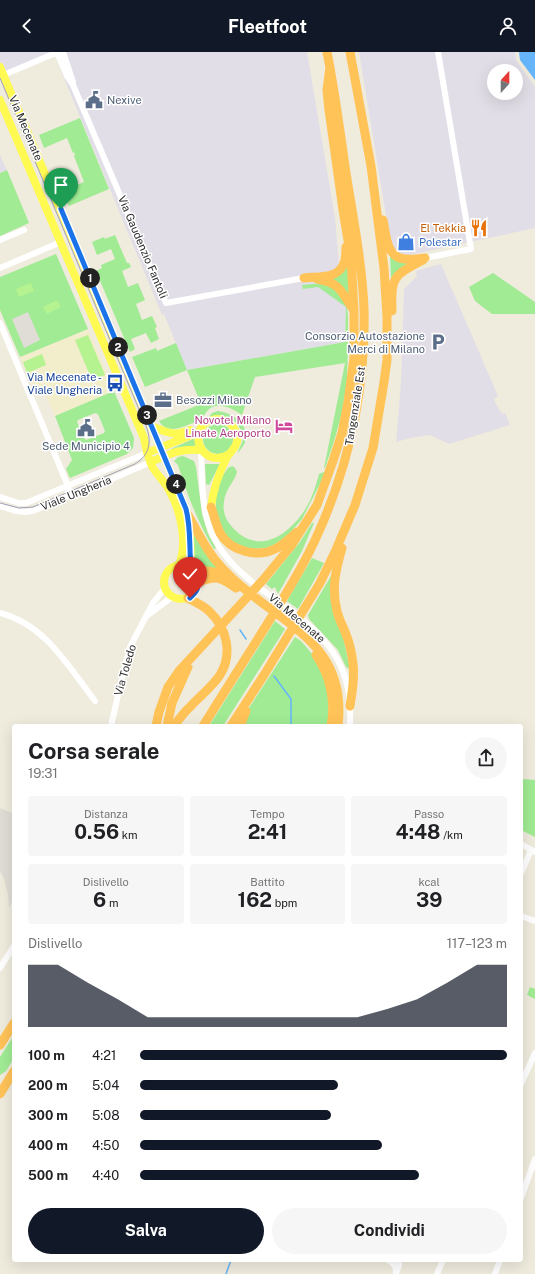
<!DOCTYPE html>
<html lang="it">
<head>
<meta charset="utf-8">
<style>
	body { margin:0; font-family:"Public Sans",sans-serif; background:#f6f6f6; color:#202124; height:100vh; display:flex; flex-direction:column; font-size:15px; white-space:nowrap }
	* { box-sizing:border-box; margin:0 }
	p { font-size:13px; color:#757577 }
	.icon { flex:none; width:22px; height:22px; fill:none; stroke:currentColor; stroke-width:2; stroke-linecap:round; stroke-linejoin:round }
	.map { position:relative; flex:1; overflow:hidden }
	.side { position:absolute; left:12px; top:672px; width:511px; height:538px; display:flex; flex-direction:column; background:#fff; border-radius:4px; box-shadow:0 4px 16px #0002 }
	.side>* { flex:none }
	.needle { width:26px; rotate:21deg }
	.tools { position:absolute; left:487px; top:12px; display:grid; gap:8px }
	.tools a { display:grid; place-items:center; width:36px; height:36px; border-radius:50%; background:#fff; box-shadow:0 4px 16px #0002; font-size:20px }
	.pin { position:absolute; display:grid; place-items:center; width:34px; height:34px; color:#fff; margin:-41px -17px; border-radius:50% 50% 50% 0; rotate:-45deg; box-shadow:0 0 4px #0007 }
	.pin .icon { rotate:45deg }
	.km { position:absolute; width:20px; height:20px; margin:-10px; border-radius:50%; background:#222; color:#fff; font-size:11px; line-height:20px; text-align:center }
	.round { display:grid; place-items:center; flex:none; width:42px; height:42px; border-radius:21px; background:#f6f6f6 }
	.overview { display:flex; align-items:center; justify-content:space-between; height:68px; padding:0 16px }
	h1 { font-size:22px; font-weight:700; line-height:30px }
	.figures { display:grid; grid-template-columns:repeat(3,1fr); gap:6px; height:68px; padding:4px 16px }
	.figures div { display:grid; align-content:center; border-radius:4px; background:#f6f6f6; text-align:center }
	.figures b { font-size:20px; font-weight:700 }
	.figures small { font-size:11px; font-weight:400 }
	.figures p { font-size:11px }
	.chart { height:112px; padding:8px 16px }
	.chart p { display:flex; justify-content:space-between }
	.chart svg { width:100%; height:72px; margin-top:4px; fill:#111827; opacity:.7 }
	.button { display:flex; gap:8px; margin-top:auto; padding:8px 16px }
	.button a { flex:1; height:46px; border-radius:24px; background:#111827; color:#fff; font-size:16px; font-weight:700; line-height:46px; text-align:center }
	.button a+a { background:#f6f6f6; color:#202124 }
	ul { padding:0 16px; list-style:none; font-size:13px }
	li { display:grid; grid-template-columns:64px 48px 1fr; align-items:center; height:30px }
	li i { height:10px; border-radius:5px; background:#111827 }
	header { display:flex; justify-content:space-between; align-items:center; height:52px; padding:0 16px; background:#111827; color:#fff; font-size:18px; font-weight:700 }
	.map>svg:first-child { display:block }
</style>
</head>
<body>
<header><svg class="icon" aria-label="back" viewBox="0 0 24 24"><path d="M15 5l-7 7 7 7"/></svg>Fleetfoot<svg class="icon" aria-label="person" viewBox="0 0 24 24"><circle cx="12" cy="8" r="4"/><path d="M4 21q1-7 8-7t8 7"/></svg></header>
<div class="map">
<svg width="535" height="1222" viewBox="0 0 535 1222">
	<rect width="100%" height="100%" fill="#efebdd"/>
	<path fill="#e2dee7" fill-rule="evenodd" d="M0,0H307L335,166L339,212L346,255L345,290L187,318L164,262L162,263L54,2L3,22L0,15Z
		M359,0H515L516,8L535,35V176L405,204L396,201L391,194ZM494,19H516V41H494Z
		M0,103L7,118L0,121Z
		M441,212L498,344L494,347L496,352L501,360L503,362L505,361L510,373L449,392L430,383L410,386L396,390L401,330L404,237L417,224L416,219Z"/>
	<path fill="#f2edcb" d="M88,277L114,339L55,364L42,335L31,332L20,305Z"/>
	<path fill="#a0eb94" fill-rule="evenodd" d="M80,66L109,137L69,154L62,139L84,130L74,104L75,103L74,100L73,101L67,86L44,96L39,83Z
		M7,118L29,171L0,184V121Z
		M115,183L127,211H129L131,215L122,219L128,235L138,231L145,248L136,252L142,268L152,264L157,275L155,276L159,287L151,291L146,281L131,287L135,297L130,300L96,219L102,216L101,213L115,207L111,197L97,203L92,190L104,185L105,187Z
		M56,202L88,277L20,305L0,258V225Z
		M390,202L407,212L392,227L391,226Z
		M347,210L349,244L330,226Z
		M493,221L535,250V262H492L475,249L469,235Z
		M323,231L336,237L347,255L348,265C348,285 348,306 347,326C345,357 335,387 325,416H324L345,311L255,325L242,363C234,358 223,351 212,355C206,358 204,365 199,369C197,370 193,371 190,372C180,376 167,382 159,369L201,352L187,318L145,335L132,305L156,296L157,299L176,291L187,318L345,290L346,255L318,235L303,237L302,233Z
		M114,339L134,386L133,396L127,402L70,426L66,417L72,408L55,364ZM95,361L98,362L105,379L104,381L86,388L85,387L77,370L78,368Z
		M218,359C232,361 248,371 246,387C245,392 241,397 238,401C238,398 242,392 243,387C243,377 235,367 226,365C221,364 214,365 209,365L212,361Z
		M203 387a15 15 0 1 1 30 0a15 15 0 1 1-30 0Z
		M193,387H195L196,395H179L171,398V397Z
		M183,404L194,409L196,415L202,462L208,482L216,496L214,497C198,471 187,442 178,413L174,409L178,405Z
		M205,412H220L209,433L206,432Z
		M232,414L235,416L237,420C234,431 225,437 224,450C222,461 227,470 234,477C260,504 290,482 306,456C312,446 316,434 319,422L324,420H326L302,467L289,482L274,493L265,496L252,497L233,491L225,483L216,459V441L221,426L228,416Z
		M312,471H314L302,499L278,542L275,535L272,537L266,532L300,490Z
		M192,473L219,518C214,518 205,518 200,516C191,511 193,483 192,473Z
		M312,506L324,511L298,557L287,549Z
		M331,524L332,544L341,576L350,617L346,615L338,598L309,567L308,563Z
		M275,569L285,577L223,674H209Z
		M295,585L301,589L313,603L321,616L329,642L328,674H242L249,656Z
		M521,727L535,728V785L521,778Z
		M530,935L535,937V947L527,943Z
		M14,983V1006L6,1019L0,1023V1005Z"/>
	<path fill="#b4f38f" d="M31,231L34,239L19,245L16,237Z
		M57,248L61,255L47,262L43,255Z
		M88,283L105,323L92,328L75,288Z
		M42,302L46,313L27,321L23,310Z"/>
	<path fill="#dfddd5" d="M28,260L40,288L24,296L12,267Z
		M0,756L14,762V846L9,856L8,842L4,827L0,819Z"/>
	<path fill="#66b5fb" d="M519,0H535V28L520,8Z"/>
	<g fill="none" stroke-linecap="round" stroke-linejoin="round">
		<path stroke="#66b5fb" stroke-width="1.5" d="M240,578L246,587
			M274,624L291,647V674
			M226,1222L231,1208"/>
		<path stroke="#fff" stroke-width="6" d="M63,0L73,30
			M57,1L67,24L73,33L166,251L304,226
			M1,24L58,0
			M0,188L24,178
			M425,206L471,197L438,0
			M0,216L61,190
			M0,271L68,434L69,438L65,445
			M201,398C202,421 201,454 210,476C218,500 237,518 257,534C297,564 343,589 349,644C351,654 350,664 350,674
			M0,445L19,451H26L147,401
			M0,454L16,459L25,460L33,459L65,445L77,442L151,410
			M0,561C46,573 68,614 95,649
			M148,563L172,545
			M111,674L120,634L130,595L153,551L165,536
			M521,792L535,800
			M521,821L531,798
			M521,864L535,869
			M0,916L14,894
			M521,1032L535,1001
			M521,1146L535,1107
			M388,1208C394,1211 397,1215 396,1222
			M397,1219L399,1213V1208
			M437,1222L443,1208
			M495,1222L500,1208"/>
		<path stroke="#fffa52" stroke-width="8" d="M0,15L186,457L190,481L191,516
			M0,48L144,386C146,396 148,407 153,416C158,424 165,430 169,438C181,459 188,491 179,513
			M151,374C167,380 173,385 190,378
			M147,401L199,380
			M151,410C169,402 181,396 201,398
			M211,455C213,437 219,421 227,405C230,400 235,397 237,390C238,383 235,375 229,371C224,367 217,366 212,368C184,377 203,419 229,402
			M164 530a17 17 0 1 1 34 0a17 17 0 1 1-34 0Z"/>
		<path stroke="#ffc358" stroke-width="9" d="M383,168C386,182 386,206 405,207C412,208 419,207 425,206
			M304,226C320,224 340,228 345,208C346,203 346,199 346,195
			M317,227C341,231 341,240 353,257
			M392,259C391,224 393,224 423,208
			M211,455C214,463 216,473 220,481C230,499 257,506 275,497C283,493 290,486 297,480
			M188,463C196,477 203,492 213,505C218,512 225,519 231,525C281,573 348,590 338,674
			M342,496C336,517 331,536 337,559C339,568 344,576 347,585C350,593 352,603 353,612C355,626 352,641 350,654
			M195,519L201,518L219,521
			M199,530C216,523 221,525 236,536
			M316,603C330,623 336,650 331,674
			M156,674L159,660L168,635L179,619L263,528L291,494L317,453L333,409L342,381L348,350L354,306V259L351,206L343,158L329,58L327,38L330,15
			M167,674L172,651L188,615
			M174,674C179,667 184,660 190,655C199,645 212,635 220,623C233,602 227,576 209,559C203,553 195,550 188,546
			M203,674C224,641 245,607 266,574C284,545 302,517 316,486C350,412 366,338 364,256C362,211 353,165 346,121C340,80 335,40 327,0
			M231,674L264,623L320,531L335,500L355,453L373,396L384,330L387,308V265L384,216L371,114L350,0
			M240,674L246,659
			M0,993L14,971
			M0,1042L14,1019"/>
		<path stroke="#a09fb8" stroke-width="1" d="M0,26L146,374C152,389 150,403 135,412L33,455L19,456L0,451"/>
	</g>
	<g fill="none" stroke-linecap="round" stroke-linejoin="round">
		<g stroke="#fff" stroke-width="8">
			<path id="route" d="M61,157L186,457C191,476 189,495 191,514C192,520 200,522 198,533C198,539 194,542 190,546"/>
		</g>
		<use href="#route" stroke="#1a73e8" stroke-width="5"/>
	</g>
	<defs>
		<g id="civic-bare" transform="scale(1.38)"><path d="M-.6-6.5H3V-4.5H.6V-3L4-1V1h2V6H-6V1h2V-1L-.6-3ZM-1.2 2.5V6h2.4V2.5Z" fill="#5c6f8a" stroke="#fff" stroke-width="2.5" paint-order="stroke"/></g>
		<g id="restaurant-bare" transform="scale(1.38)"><path d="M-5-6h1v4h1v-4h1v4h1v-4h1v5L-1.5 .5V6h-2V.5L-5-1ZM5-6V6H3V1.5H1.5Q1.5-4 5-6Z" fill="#e8710a" stroke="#fff" stroke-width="2.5" paint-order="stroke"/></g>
		<g id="shop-bare" transform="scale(1.38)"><path d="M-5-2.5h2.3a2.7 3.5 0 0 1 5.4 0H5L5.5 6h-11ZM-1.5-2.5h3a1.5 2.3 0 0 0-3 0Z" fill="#3f7fe0" stroke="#fff" stroke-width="2.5" paint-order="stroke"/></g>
		<g id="parking-bare" transform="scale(1.38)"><path d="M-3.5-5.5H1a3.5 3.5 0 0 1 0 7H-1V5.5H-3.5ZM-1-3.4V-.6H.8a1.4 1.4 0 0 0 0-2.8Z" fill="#5c6f8a" stroke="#fff" stroke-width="2.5" paint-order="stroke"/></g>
		<g id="bus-bare" transform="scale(1.38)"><path d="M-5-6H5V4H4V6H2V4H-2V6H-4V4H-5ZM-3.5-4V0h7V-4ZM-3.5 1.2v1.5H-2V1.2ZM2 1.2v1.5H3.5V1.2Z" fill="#1a4fb4" stroke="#fff" stroke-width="2.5" paint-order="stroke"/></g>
		<g id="office-bare" transform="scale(1.38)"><path d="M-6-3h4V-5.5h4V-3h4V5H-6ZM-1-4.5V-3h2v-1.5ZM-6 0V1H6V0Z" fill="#5c6f8a" stroke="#fff" stroke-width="2.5" paint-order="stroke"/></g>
		<g id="hotel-bare" transform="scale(1.38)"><path d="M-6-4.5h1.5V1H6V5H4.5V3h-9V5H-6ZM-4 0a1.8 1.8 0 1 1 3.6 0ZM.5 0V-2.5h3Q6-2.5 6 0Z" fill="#d1479c" stroke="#fff" stroke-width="2.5" paint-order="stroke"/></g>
	</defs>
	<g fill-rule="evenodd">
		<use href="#civic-bare" x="94" y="48"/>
		<use href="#restaurant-bare" x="479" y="176"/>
		<use href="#shop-bare" x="406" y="190"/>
		<use href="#parking-bare" x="438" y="290"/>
		<use href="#bus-bare" x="115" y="331"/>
		<use href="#office-bare" x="163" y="348"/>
		<use href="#hotel-bare" x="284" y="374"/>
		<use href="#civic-bare" x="86" y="376"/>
	</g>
	<g text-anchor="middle" stroke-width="3" stroke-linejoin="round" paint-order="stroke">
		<g font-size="11" fill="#4e5e75" stroke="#fff" text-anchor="start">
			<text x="107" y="52">Nexive</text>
			<text x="425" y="288" text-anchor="end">Consorzio Autostazione<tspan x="425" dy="13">Merci di Milano</tspan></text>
			<text x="176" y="352">Besozzi Milano</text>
			<text x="86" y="398" text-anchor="middle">Sede Municipio 4</text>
		</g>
		<g font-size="11" fill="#2c2c2c" stroke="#fff">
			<text transform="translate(26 76) rotate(67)" y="4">Via Mecenate</text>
			<text transform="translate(143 195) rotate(67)" y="4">Via Gaudenzio Fantoli</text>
			<text transform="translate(355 354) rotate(-81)" y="4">Tangenziale Est</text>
			<text transform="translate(76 441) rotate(-22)" y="4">Viale Ungheria</text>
			<text transform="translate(297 566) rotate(40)" y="4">Via Mecenate</text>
			<text transform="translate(125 618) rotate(-74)" y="4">Via Toledo</text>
		</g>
		<g font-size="11" fill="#c56008" stroke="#fff" text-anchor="end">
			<text x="466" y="180">El Tekkia</text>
		</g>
		<g font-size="11" fill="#366cbe" stroke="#fff" text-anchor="start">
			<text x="419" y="194">Polestar</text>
		</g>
		<g font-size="11" fill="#164399" stroke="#fff" text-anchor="end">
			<text x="102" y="329">Via Mecenate -<tspan x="102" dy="13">Viale Ungheria</tspan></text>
		</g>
		<g font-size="11" fill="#b23c85" stroke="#fff" text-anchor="end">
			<text x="271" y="372">Novotel Milano<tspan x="271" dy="13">Linate Aeroporto</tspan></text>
		</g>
	</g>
</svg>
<div class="tools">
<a><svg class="needle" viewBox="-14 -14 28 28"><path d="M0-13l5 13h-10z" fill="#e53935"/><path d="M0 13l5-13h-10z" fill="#757577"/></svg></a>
</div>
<div class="pin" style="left:61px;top:157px;background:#1e9e55"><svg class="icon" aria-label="arrive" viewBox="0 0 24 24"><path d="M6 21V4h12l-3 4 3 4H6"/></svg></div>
<div class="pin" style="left:190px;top:546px;background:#d93025"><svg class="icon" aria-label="check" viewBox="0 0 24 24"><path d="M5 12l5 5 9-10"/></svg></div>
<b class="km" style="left:90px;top:226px">1</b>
<b class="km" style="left:118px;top:295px">2</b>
<b class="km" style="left:147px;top:363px">3</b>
<b class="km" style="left:176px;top:432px">4</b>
<section class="side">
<div class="overview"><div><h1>Corsa serale</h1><p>19:31</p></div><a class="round"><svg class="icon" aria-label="share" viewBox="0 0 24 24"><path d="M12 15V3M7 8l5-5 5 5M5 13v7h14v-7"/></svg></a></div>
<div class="figures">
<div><p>Distanza</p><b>0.56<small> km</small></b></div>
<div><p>Tempo</p><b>2:41</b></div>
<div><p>Passo</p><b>4:48<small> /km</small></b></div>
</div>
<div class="figures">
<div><p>Dislivello</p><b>6<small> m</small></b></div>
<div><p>Battito</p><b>162<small> bpm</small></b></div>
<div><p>kcal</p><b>39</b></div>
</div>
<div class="chart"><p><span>Dislivello</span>117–123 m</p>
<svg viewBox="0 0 160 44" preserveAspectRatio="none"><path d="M0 44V6L10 6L20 17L30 27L40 38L50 38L60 38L70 38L80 38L90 38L100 38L110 38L120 33L130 27L140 17L150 6L160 6V44z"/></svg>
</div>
<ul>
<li><b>100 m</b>4:21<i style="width:100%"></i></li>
<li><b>200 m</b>5:04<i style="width:54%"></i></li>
<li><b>300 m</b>5:08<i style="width:52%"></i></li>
<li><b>400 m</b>4:50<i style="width:66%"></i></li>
<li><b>500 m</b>4:40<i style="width:76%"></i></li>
</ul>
<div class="button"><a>Salva</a><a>Condividi</a></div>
</section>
</div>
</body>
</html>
